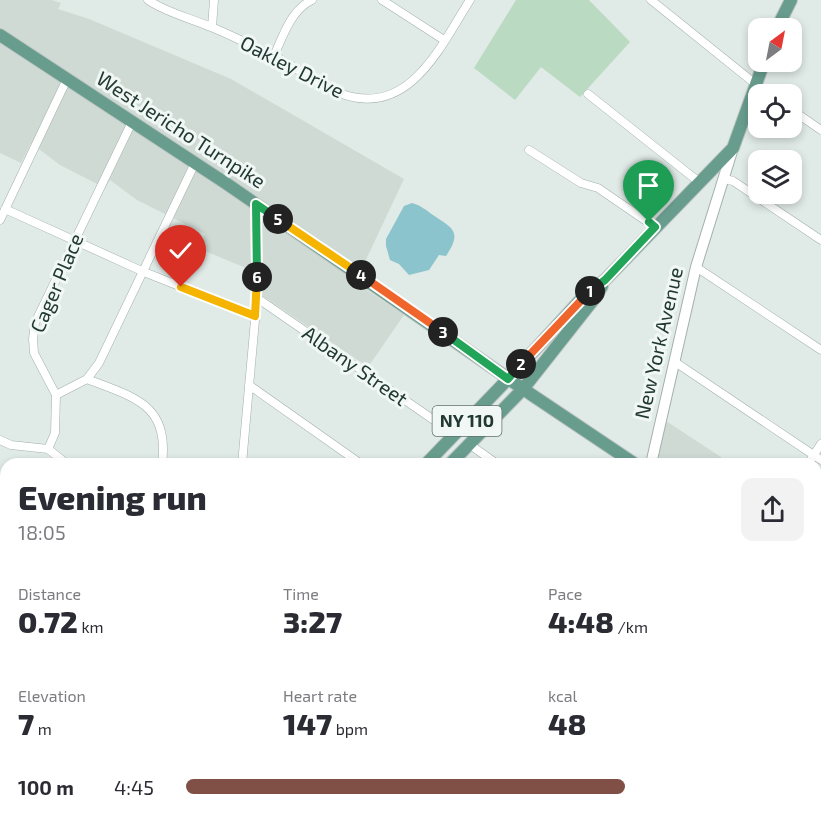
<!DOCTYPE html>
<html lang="en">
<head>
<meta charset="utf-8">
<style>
	body { margin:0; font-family:"Exo 2",sans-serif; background:#f2f2f3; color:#2b2b33; height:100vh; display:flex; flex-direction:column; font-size:22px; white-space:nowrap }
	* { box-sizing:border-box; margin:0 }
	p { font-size:20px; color:#7c7c81 }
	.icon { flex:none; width:33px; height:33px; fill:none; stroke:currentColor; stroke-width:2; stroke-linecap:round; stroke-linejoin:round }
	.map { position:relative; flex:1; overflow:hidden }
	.drawer { position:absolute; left:0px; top:458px; width:822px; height:364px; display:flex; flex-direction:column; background:#fff; border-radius:18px 18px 0 0; box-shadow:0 3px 9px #0003 }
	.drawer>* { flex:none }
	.needle { width:39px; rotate:32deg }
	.fabs { position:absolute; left:748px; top:18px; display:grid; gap:12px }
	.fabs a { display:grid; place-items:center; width:54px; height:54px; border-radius:12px; background:#fff; box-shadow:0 3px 9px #0003; font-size:30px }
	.pin { position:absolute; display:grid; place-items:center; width:51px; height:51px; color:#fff; margin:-62px -26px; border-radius:50% 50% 50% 0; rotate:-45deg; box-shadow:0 0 6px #0007 }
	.pin .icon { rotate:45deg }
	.km { position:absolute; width:30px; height:30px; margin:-15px; border-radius:50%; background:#222; color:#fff; font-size:16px; line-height:30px; text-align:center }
	.round { display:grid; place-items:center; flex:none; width:63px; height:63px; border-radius:12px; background:#f2f2f3 }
	.overview { display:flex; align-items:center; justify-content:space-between; height:102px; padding:0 18px }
	h1 { font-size:33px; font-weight:800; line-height:45px }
	.figures { display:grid; grid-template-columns:repeat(3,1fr); gap:9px; height:102px; padding:6px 18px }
	.figures div { display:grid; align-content:center }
	.figures b { font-size:30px; font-weight:800 }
	.figures small { font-size:16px; font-weight:400 }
	.figures p { font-size:16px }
	ul { padding:0 18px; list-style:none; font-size:20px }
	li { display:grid; grid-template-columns:96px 72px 1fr; align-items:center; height:45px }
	li i { height:15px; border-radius:8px; background:#805047 }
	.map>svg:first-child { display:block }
</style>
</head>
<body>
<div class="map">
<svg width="821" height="821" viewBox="0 0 821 821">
	<rect width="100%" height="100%" fill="#e0eae6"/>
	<path fill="#cfdad4" d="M0,0H52L61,3L58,9L89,19L231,79L404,179L363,266L353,281L404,315L368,367L254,290L253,271L198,248L205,234L137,200L110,180L105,188L60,165L31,143L21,163L0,153Z
		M666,421L730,463H659L658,459Z
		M816,520L821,523V579L816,576Z
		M816,598L821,601V761L816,759Z
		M60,816H125L122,821H57Z
		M167,816H558L556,821H164Z"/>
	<path fill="#badac2" d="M516,0H589L630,42L580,97L541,67L515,100L474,68Z
		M4,487H6V538L0,550V488Z
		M816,772L821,774V821H756L761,816H816Z"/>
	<path fill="#8bc4cc" d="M412,203C420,205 426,210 433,215C452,228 463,231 446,256L439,255L429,270L409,275L399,264L390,260L386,246V239L404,206Z"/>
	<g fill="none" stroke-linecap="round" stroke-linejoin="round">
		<g stroke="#a3b1ad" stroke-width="9">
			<path id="minor" d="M148,0C167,13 190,18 211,27C231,35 250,45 270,54C294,65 318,85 342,94C410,118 441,45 470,0
				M382,0L444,40
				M651,0L768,94
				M212,27L214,0
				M274,56C283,36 291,10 312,0
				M588,94L699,182
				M792,110L821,130
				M529,150L581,183L598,188L655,227
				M725,179L733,181L821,240
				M5,209L144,272L255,316
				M0,220L67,79
				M696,267L821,350
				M257,298L454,434
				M675,362L821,460
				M87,379C132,397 170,403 162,464
				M249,385L361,464
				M56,395L87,379L99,363L195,163
				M0,440L11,445L48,449L67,464
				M469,444L497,464
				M48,449L55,433L56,395L34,353L33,339L35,323L132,122
				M242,464L257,298L256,204
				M808,464L821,444
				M0,634L6,624
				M0,769L6,770
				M703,816L710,820"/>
		</g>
		<g stroke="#a3b1ad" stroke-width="12">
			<path id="tertiary" d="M651,464L696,267L733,148
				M563,821L564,816
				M572,821L574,816"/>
		</g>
		<g stroke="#bdc4c2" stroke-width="14">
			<path id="primary" d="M777,28L791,0
				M0,35L227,184L532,395L635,464
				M426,464L508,379L585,295L605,280L733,148L764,62
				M450,464L523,389L594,299L602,286
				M816,587L821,590
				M132,821L134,816
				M152,821L155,816"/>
		</g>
		<use href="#minor" stroke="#fff" stroke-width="8"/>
		<use href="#tertiary" stroke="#fff" stroke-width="10"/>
		<use href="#primary" stroke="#689d8e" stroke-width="12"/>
	</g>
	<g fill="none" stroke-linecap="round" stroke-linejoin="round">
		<g stroke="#fff" stroke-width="12">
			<path id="split-1" d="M590,291L605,280L655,227L649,222"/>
		</g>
		<g stroke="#fff" stroke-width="12">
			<path id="split-2" d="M521,364L590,291"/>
		</g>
		<g stroke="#fff" stroke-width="12">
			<path id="split-3" d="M443,332L508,379L521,364"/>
		</g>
		<g stroke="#fff" stroke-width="12">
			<path id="split-4" d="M361,275L443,332"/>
		</g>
		<g stroke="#fff" stroke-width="12">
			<path id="split-5" d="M278,219L361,275"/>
		</g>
		<g stroke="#fff" stroke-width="12">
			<path id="split-6" d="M257,277L256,204L278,219"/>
		</g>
		<g stroke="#fff" stroke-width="12">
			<path id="split-7" d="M181,287L255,316L257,277"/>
		</g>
		<use href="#split-1" stroke="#22a559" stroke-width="8"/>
		<use href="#split-2" stroke="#f0652b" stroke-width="8"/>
		<use href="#split-3" stroke="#22a559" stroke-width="8"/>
		<use href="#split-4" stroke="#f0652b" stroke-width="8"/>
		<use href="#split-5" stroke="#f5b400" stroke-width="8"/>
		<use href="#split-6" stroke="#22a559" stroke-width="8"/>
		<use href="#split-7" stroke="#f5b400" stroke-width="8"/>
	</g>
	<g text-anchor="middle" stroke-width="6" stroke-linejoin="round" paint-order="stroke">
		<rect fill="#f0f7f4" stroke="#60726d" stroke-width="1.5" x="432.5" y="406" width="69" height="30" rx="4.5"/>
		<g font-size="18" font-weight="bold" fill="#223933">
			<text x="467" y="427">NY 110</text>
		</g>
		<g font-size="20" fill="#223933" stroke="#f0f7f4">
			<text transform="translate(292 67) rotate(27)" y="7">Oakley Drive</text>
			<text transform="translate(181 130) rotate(33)" y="7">West Jericho Turnpike</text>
			<text transform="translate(57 283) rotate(-67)" y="7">Cager Place</text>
			<text transform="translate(659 343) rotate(-77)" y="7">New York Avenue</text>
			<text transform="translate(355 366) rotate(35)" y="7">Albany Street</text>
		</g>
	</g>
</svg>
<div class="fabs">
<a><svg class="needle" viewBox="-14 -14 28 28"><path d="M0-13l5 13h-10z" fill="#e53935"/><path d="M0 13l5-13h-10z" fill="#7c7c81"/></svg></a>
<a><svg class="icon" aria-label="locate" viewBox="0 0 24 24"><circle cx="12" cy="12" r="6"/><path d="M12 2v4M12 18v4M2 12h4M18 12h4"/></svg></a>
<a><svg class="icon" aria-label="layers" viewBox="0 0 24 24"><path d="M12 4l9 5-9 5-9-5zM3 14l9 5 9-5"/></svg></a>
</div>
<div class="pin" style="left:649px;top:222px;background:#1e9e55"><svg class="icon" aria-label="arrive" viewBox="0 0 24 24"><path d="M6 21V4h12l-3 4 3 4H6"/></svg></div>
<div class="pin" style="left:181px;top:287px;background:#d93025"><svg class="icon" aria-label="check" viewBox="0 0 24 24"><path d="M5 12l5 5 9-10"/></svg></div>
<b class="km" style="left:590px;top:291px">1</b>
<b class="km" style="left:521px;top:364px">2</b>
<b class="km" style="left:443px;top:332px">3</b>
<b class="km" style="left:361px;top:275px">4</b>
<b class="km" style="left:278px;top:219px">5</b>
<b class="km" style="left:257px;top:277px">6</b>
<section class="drawer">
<div class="overview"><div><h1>Evening run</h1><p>18:05</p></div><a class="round"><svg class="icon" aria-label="share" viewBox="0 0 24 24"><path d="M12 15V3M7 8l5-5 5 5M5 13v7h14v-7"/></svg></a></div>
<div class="figures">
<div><p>Distance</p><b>0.72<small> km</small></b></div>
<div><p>Time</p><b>3:27</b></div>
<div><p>Pace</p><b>4:48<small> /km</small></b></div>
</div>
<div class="figures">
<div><p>Elevation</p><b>7<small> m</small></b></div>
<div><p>Heart rate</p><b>147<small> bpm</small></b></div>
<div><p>kcal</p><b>48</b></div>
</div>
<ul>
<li><b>100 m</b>4:45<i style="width:71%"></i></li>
</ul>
</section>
</div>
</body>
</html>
